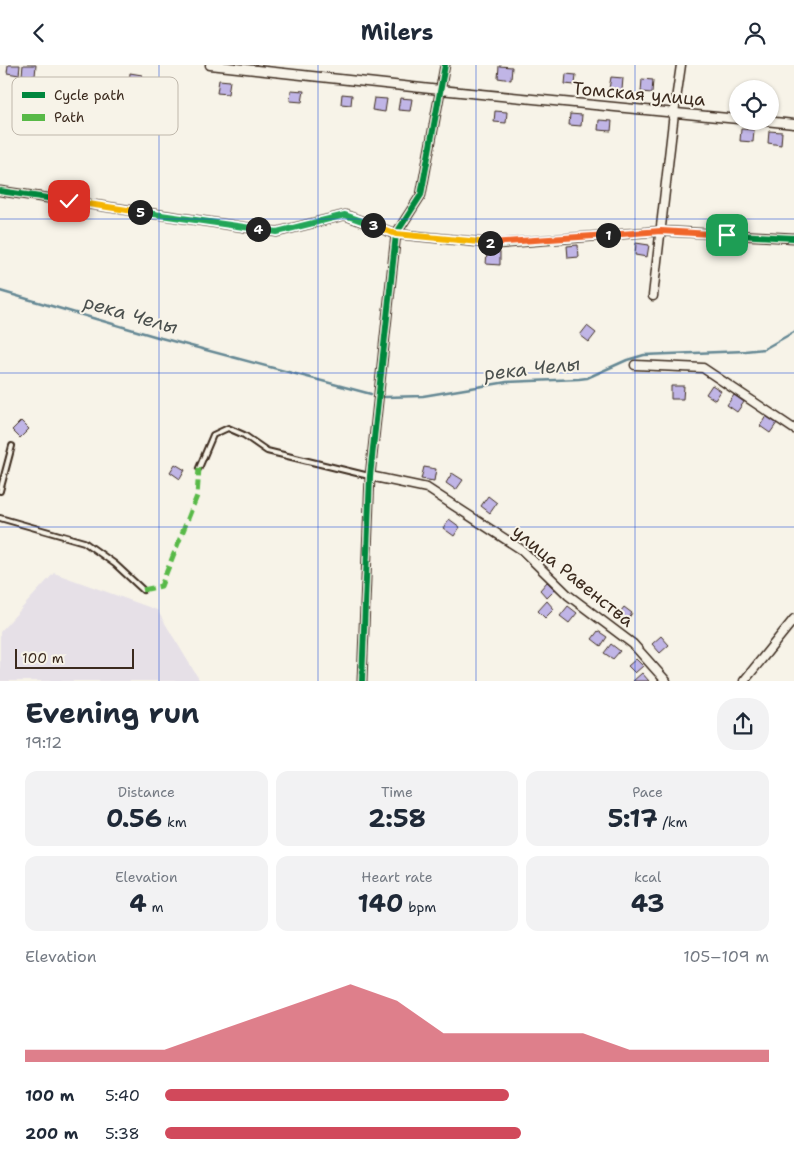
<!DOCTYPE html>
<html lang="en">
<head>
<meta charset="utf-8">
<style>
	body { margin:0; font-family:"Shantell Sans",sans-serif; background:#f2f2f3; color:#1f2937; height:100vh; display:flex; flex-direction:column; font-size:19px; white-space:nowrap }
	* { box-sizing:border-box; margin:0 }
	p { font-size:16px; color:#747a83 }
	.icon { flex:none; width:28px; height:28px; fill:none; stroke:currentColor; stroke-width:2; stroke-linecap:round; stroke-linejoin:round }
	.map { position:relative; height:616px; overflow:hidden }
	.drawer { display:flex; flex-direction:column; background:#fff; flex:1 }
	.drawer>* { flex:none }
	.tools { position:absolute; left:729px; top:15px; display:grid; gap:10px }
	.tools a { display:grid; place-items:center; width:50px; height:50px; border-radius:50%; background:#fff; box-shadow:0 1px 4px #0004; font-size:25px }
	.scale { position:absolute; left:15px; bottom:12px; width:119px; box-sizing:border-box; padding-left:5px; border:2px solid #3b2a1e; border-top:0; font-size:14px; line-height:18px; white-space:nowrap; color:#3b2a1e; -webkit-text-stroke:4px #f7f3e8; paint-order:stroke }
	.pin { position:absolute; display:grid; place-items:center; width:42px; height:42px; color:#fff; margin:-21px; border-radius:10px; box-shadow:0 2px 8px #0006 }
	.km { position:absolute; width:25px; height:25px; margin:-12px; border-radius:50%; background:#222; color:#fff; font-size:14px; line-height:25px; text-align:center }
	.round { display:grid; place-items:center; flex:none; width:52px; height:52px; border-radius:20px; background:#f2f2f3 }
	.head { display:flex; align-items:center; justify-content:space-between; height:85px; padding:0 25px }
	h1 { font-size:28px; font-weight:700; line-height:38px }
	.metrics { display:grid; grid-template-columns:repeat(3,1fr); gap:8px; height:85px; padding:5px 25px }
	.metrics div { display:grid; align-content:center; border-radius:12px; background:#f2f2f3; text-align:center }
	.metrics b { font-size:25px; font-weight:700 }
	.metrics small { font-size:14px; font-weight:400 }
	.metrics p { font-size:14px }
	.chart { height:140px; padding:10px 25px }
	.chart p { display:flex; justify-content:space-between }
	.chart svg { width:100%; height:90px; margin-top:5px; fill:#d1495b; opacity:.7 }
	ul { padding:0 25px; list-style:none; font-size:16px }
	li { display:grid; grid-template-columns:80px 60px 1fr; align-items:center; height:38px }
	li i { height:12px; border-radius:6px; background:#d1495b }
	header { display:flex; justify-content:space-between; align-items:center; height:65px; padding:0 25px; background:#fff; font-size:22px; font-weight:700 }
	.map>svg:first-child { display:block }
</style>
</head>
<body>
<header><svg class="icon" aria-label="back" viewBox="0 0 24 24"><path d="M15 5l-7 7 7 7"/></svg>Milers<svg class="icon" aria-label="person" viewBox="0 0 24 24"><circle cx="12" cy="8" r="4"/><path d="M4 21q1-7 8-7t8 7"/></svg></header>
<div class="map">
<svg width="794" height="616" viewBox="0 0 794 616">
	<rect width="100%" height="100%" fill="#f7f3e8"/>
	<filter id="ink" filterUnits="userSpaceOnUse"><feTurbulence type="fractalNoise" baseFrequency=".02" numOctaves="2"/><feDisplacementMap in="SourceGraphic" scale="10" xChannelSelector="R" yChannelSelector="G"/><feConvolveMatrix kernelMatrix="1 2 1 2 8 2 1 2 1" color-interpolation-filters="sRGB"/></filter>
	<g filter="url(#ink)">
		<path fill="#e6e0e7" d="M54,508L157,545L200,616H0V567Z"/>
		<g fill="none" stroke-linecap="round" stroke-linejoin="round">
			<path stroke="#658894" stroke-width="2.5" d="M0,226L161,273L371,329
				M385,332L423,331L507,317L579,314L587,313L627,295L644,290L745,286L764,284L794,267"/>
		</g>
		<path fill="#c0b5e6" stroke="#3b2a1e" d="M8,0H20L19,10L7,8Z
			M23,0H36L35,11L22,10Z
			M499,1L512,2L511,15L498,13Z
			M130,8L142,10L141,22L129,20Z
			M566,9L576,10L575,20L565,19Z
			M611,12L623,13L622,25L609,24Z
			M642,14L653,15L652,28L641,27Z
			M219,15L230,16L228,29L217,28Z
			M291,25L304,26L302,37L290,36Z
			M342,29L352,30L351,40L341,39Z
			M374,33L387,34L385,47L372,45Z
			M400,33L412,34L410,46L398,45Z
			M495,46L507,47L506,58L494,57Z
			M570,49L582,50L581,61L569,60Z
			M599,55L612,56L611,66L598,65Z
			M741,64L754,65L753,77L740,76Z
			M769,66L782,67L781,80L768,78Z
			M636,178L649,180L647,192L635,190Z
			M578,180L579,192L568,193L567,181Z
			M487,187H500V200L486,199Z
			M587,261L596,268L589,277L580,270Z
			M712,320L721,326L715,335L706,329Z
			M671,321H684L683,334H671Z
			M734,330L744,337L737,347L727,340Z
			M766,351L777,358L770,368L760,361Z
			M21,356L29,364L20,373L12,365Z
			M175,399L185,405L180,414L170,407Z
			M424,402L436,404L434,416L421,414Z
			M452,408L463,415L456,425L446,418Z
			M488,431L497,438L490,448L481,441Z
			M449,454L460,462L454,471L443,463Z
			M547,517L555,525L547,533L540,525Z
			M547,536L554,544L545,553L538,546Z
			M568,541L577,548L569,558L560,551Z
			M624,542L632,548L626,557L617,551Z
			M598,566L607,572L601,581L592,574Z
			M661,571L669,580L660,588L652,579Z
			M611,579L620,586L613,594L604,588Z
			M636,594L643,601L635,608L628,601Z
			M642,608L649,616H633Z"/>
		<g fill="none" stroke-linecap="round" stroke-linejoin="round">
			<g stroke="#3b2a1e" stroke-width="8">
				<path id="service" d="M199,403L213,370L228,363L244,370L267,386L369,411
					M0,426L12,381
					M0,453L84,477L115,499L143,525"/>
			</g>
			<g stroke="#3b2a1e" stroke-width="11">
				<path id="minor" d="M210,0L440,25L738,54
					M765,56L794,59
					M0,126L277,167L345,150L396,169L497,179L661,166L794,173
					M653,231L674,48L681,0
					M635,300L703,303L794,364
					M370,411L427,423L522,485L568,530L633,579L666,616
					M362,616L370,411L396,169L421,130L445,0
					M744,616L794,554"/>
			</g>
			<use href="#service" stroke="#f7f3e8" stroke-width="4"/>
			<use href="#minor" stroke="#f7f3e8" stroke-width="8"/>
			<path stroke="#58b947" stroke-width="5" stroke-dasharray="10 5" stroke-linecap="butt" d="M143,525L161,521L197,431L199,403"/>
			<g stroke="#f7f3e8" stroke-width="9">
				<path id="cycleway" d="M0,126L277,167L345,150L396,169L497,179L661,166L794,173
					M362,616L370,411L396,169L421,130L445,0"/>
			</g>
			<use href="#cycleway" stroke="#00873e" stroke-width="6"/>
		</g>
	</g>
	<g fill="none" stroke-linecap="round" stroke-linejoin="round" filter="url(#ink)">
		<g stroke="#fff" stroke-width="10">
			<path id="split-1" d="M608,170L661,166L727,170"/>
		</g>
		<g stroke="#fff" stroke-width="10">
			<path id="split-2" d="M490,178L608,170"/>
		</g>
		<g stroke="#fff" stroke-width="10">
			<path id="split-3" d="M373,160L396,169L490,178"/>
		</g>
		<g stroke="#fff" stroke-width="10">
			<path id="split-4" d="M258,164L277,167L345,150L373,160"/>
		</g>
		<g stroke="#fff" stroke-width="10">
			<path id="split-5" d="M140,147L258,164"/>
		</g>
		<g stroke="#fff" stroke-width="10">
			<path id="split-6" d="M69,136L140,147"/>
		</g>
		<use href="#split-1" stroke="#f0652b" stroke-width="6"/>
		<use href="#split-2" stroke="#f0652b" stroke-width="6"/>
		<use href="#split-3" stroke="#f5b400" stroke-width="6"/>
		<use href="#split-4" stroke="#22a559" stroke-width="6"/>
		<use href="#split-5" stroke="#22a559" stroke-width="6"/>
		<use href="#split-6" stroke="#f5b400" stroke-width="6"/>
	</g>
	<path fill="none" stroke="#1d4ed8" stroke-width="1" stroke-opacity="0.55" d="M159,0V616M318,0V616M476,0V616M635,0V616M0,154H794M0,308H794M0,462H794"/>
	<g text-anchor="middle" stroke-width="4" stroke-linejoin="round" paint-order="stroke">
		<g font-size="18" fill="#3b2a1e" stroke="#f7f3e8">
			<text transform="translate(639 29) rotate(5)" y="6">Томская улица</text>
			<text transform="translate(573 511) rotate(39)" y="6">улица Равенства</text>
		</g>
		<g font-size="19" font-style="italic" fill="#4c514f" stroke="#f7f3e8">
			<text transform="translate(131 249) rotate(16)" y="7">река Челы</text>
			<text transform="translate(532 303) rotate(-6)" y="7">река Челы</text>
		</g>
	</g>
	<rect x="12" y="12" width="166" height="58" rx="8" fill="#f7f3e8" stroke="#bfb7ab" stroke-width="1"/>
	<rect x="22" y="27" width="23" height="6" fill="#00873e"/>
	<rect x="22" y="49" width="23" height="7" fill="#58b947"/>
	<g font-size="14" fill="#3b2a1e">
		<text x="54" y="35">Cycle path</text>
		<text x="54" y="57">Path</text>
	</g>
</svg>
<div class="tools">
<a><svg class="icon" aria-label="locate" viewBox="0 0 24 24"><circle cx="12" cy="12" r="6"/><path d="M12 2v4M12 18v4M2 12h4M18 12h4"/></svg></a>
</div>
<div class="scale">100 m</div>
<div class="pin" style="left:727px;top:170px;background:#1e9e55"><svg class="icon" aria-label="arrive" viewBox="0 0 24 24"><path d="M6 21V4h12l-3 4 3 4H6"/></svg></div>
<div class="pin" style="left:69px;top:136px;background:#d93025"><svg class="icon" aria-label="check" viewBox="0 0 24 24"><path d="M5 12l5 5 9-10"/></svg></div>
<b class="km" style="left:608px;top:170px">1</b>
<b class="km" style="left:490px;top:178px">2</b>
<b class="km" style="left:373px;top:160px">3</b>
<b class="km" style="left:258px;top:164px">4</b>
<b class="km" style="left:140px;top:147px">5</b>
</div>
<section class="drawer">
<div class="head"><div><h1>Evening run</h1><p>19:12</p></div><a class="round"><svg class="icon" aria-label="share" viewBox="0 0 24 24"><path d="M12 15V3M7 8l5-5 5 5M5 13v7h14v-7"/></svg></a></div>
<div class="metrics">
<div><p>Distance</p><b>0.56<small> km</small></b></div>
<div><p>Time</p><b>2:58</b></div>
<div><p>Pace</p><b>5:17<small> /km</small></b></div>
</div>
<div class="metrics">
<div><p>Elevation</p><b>4<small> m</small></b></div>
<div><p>Heart rate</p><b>140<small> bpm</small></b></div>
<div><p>kcal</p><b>43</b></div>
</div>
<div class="chart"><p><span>Elevation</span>105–109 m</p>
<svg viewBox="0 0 160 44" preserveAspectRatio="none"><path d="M0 44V38L10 38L20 38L30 38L40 30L50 22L60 14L70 6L80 14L90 30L100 30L110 30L120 30L130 38L140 38L150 38L160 38V44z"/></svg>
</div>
<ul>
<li><b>100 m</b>5:40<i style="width:57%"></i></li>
<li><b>200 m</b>5:38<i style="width:59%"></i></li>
</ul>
</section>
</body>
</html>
